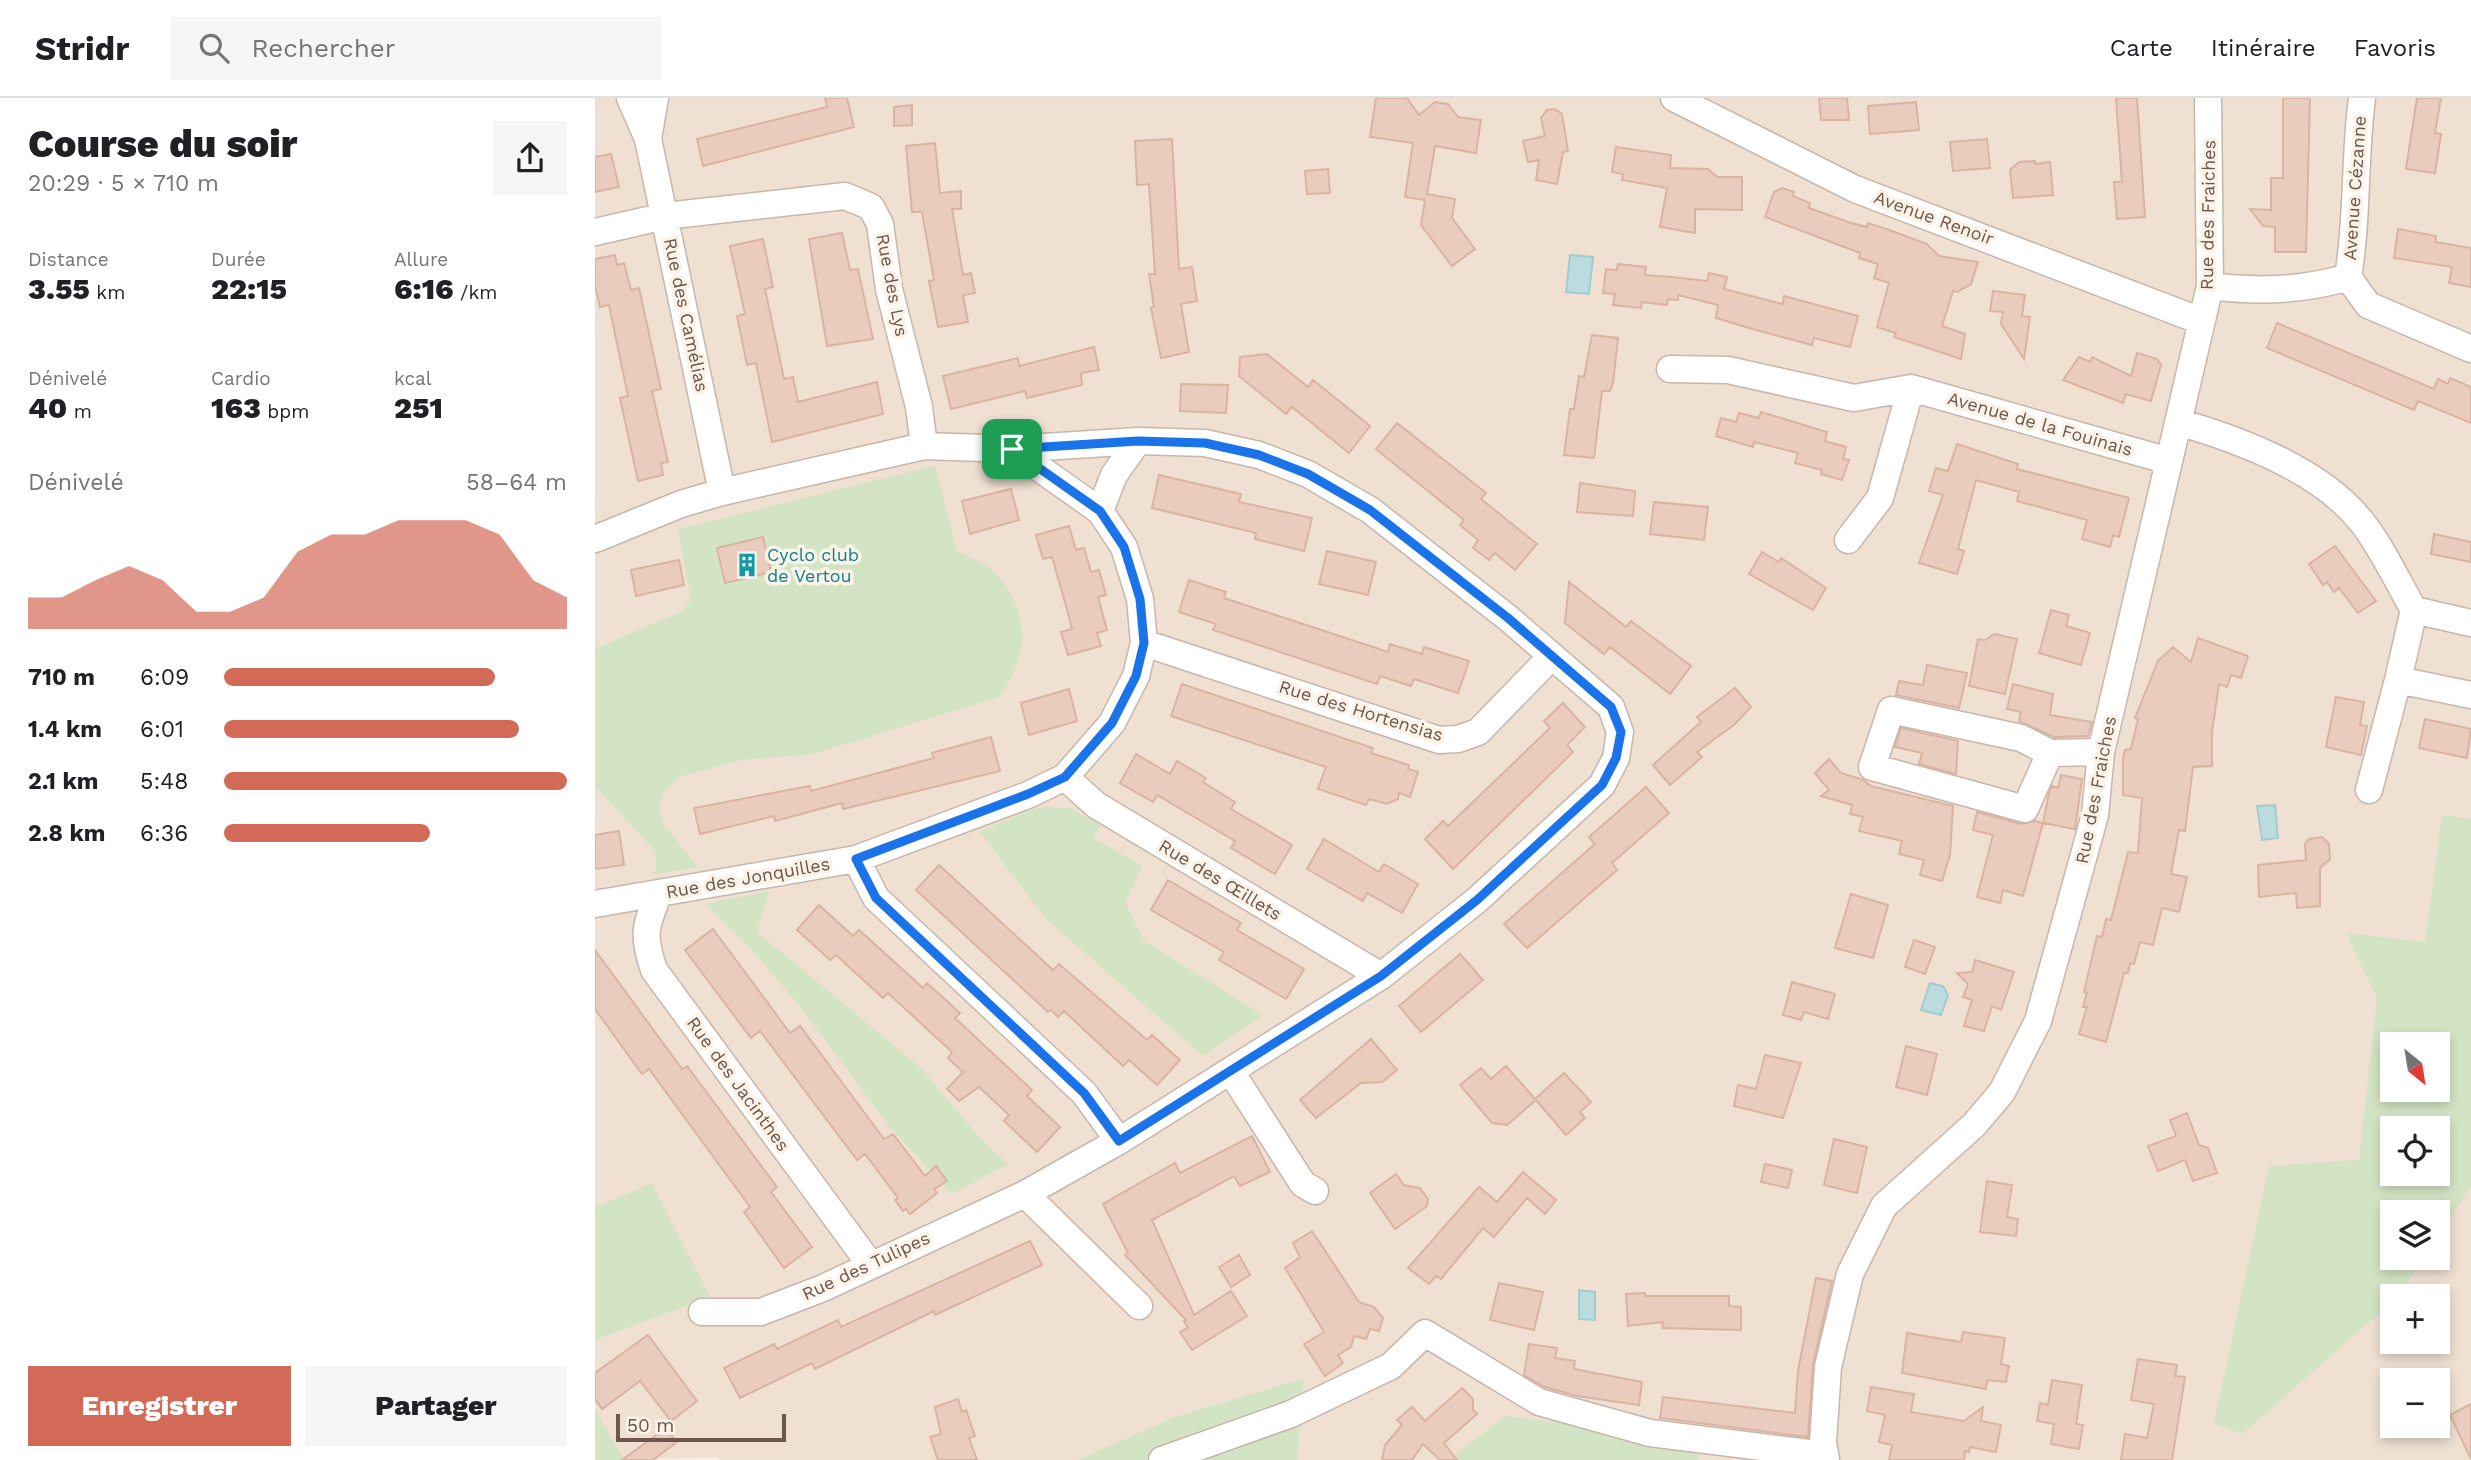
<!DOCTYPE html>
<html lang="fr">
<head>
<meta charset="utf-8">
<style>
	body { margin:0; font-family:"Work Sans",sans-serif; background:#f6f6f6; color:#202124; height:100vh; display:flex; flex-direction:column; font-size:26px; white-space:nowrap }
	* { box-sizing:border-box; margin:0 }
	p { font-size:23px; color:#757577 }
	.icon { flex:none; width:38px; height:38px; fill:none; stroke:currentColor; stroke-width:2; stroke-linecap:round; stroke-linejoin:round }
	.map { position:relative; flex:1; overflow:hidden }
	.side { display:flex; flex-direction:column; background:#fff; width:595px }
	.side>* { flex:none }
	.needle { width:46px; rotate:150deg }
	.fabs { position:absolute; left:1785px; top:934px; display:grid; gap:14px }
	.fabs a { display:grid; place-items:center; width:70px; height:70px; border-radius:0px; background:#fff; box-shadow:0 4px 10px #0003; font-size:35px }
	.scale { position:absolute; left:21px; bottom:18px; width:170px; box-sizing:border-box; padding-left:7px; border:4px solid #6d564c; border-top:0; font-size:19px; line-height:24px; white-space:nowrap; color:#6d564c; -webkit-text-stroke:5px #fcf3e8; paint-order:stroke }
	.pin { position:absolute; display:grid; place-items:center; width:60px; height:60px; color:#fff; margin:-30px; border-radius:14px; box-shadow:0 4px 10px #0006 }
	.round { display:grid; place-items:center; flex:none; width:74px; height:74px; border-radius:0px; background:#f6f6f6 }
	.overview { display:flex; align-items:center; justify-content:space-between; height:119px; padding:0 28px }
	h1 { font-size:38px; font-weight:800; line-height:52px }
	.figures { display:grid; grid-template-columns:repeat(3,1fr); gap:10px; height:119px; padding:7px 28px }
	.figures div { display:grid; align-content:center }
	.figures b { font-size:30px; font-weight:800 }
	.figures small { font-size:19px; font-weight:400 }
	.figures p { font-size:19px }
	.chart { height:196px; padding:14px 28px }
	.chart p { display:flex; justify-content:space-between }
	.chart svg { width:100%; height:126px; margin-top:7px; fill:#d36a57; opacity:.7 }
	.button { display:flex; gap:14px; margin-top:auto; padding:14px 28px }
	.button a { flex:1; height:80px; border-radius:0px; background:#d36a57; color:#fff; font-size:28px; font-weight:800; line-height:80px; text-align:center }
	.button a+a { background:#f6f6f6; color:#202124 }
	ul { padding:0 28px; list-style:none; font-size:23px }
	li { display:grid; grid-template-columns:112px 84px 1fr; align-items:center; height:52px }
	li i { height:18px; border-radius:9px; background:#d36a57 }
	header { display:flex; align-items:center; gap:42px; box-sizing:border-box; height:98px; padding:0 35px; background:#fff; border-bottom:2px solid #e0e0e0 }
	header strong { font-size:33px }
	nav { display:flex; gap:38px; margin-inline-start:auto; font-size:24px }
	.search { width:490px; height:63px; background:#f6f6f6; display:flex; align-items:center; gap:18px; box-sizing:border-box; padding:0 24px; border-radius:0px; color:#757577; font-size:26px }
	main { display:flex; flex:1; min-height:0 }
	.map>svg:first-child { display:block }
</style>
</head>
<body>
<header>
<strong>Stridr</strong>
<div class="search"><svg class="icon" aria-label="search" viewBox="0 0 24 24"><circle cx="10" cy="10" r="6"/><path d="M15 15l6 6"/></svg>Rechercher</div>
<nav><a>Carte</a><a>Itinéraire</a><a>Favoris</a></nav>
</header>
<main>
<section class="side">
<div class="overview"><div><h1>Course du soir</h1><p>20:29 · 5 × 710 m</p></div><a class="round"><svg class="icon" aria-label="share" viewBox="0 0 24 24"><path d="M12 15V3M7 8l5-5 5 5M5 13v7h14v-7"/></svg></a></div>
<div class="figures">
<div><p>Distance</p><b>3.55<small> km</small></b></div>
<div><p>Durée</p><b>22:15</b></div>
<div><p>Allure</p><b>6:16<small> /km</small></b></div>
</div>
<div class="figures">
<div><p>Dénivelé</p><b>40<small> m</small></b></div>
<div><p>Cardio</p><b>163<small> bpm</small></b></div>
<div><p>kcal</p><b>251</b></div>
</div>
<div class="chart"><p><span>Dénivelé</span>58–64 m</p>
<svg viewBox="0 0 160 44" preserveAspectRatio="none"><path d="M0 44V33L10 33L20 27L30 22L40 27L50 38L60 38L70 33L80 17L90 11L100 11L110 6L120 6L130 6L140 11L150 27L160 33V44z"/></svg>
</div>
<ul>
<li><b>710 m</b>6:09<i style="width:79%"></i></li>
<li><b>1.4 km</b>6:01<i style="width:86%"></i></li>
<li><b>2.1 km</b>5:48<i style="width:100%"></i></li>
<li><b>2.8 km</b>6:36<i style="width:60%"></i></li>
</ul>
<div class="button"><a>Enregistrer</a><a>Partager</a></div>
</section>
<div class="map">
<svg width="1876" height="1362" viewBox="0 0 1876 1362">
	<rect width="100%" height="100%" fill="#f8eee3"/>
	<path fill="#efe0d2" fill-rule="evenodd" d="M0,0H1876V1362H1104L1108,1343L853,1362H702L708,1280L579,1319L482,1362H125L123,1359L29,1362L0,1311V1242L115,1198L0,1109ZM1797,947H1843V992H1797ZM1797,1031H1843V1076H1797ZM1797,1115H1843V1160H1797ZM1797,1199H1843V1244H1797ZM1797,1283H1843V1328H1797Z"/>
	<path fill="#d3e4c4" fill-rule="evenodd" d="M340,368L362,453C374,459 391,466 400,475C437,514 434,559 404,599L218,656L147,662L83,679L69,693L64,709L68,726L103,769L55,777L61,772V754L0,688V551L87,513L96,503L83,431Z
		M449,709L474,710L506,727L498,740L548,768L530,804L549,843L668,917L608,958L450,820L385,734L429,714Z
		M1847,717L1876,721V1088L1843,1138V1115H1797V1160H1828L1803,1199H1797V1204L1647,1336L1619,1325L1674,1068L1764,1062L1782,900L1751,835L1830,844ZM1797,947H1843V992H1797ZM1797,1031H1843V1076H1797Z
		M174,793L162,834L326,970L387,1042L413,1066L357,1096L294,1028L204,907L159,854L110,806Z
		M57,1085L115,1199L0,1242V1109Z
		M709,1280L702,1362H482L579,1319Z
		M0,1311L29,1362H0Z
		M911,1318L1108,1342L1104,1362H853Z"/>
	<path fill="#badcdf" stroke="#a2cbcf" stroke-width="2" d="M975,157L998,159L994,196L971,194Z
		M1680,707L1683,740L1667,742L1662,708Z
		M1335,885L1348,888L1353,897L1346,917L1326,912Z
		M984,1192L1000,1194V1222L984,1221Z"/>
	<path fill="#eaccbe" stroke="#dab3a1" stroke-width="2" d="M230,0H252L259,29L108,68L102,41L232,9Z
		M781,0H812L824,17L840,4L853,6L863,19L886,22L881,55L840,48L832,96L860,101L857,120L880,151L857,168L826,127L830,102L810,99L818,45L775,39Z
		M1224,0H1252L1254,22H1226Z
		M1521,0H1542L1550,119L1522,121L1519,84H1527Z
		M1688,0H1715L1711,154H1680V129L1668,128L1655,111L1676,112V80H1688Z
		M1822,0H1846L1840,35L1846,36L1840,75L1811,71Z
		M1321,4L1324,32L1275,36L1273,8Z
		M317,7V27L299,28V9Z
		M960,11L967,16L973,53L968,54L962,86L941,82L944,62L933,64L928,43L950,38L946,20L952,12Z
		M577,41L584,171L597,169L602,203L586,206L594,254L566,260L556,210L559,209L554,176H560L554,86L542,87L540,43Z
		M1392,41L1395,70L1358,73L1355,44Z
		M340,45L345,95L366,93V111H357L368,177L376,175L380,195L368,197L373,224L343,229L334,183L339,182L327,114H317L311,48Z
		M1021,49L1076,57L1075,70L1113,71L1122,79H1147V112L1100,111V135L1065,129L1072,90L1027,82L1028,76L1017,74Z
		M16,56L24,89L0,94V59Z
		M1440,63V66L1455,64L1458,97L1418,100L1415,72L1424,64Z
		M733,71L735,95L712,96L710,73Z
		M1187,90L1199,94L1198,98L1215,105L1214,110L1256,125L1272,129L1273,125L1297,133L1332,146L1344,158L1383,164L1376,186L1362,194L1358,193L1347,228L1370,236L1366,261L1299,239L1301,235L1282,229L1294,185L1279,180L1283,166L1264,160L1265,155L1170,119L1179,94Z
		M1803,131L1841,138L1840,144L1876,150V189L1854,185L1857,169L1799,160Z
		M247,135L255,172L263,171L278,241L232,248L214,141Z
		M168,141L178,189L170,191L189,281L198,279L203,304L282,284L288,316L177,344L161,265L152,267L142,218L150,216L135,148Z
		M20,157L22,167L29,165L36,192L44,190L66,291L57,293L73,364L66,365L68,377L43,383L25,300L33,298L14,207L5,209L0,188V161Z
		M1023,166L1051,169L1050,177L1076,179L1112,183L1114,175L1132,179L1129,191L1188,206L1189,198L1263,218L1255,249L1219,240L1217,247L1161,232L1121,220L1123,207L1083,197V202L1073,201L1072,207L1047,204L1046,210L1018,207L1020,196L1008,195L1011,171L1022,172Z
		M1398,193L1430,197L1427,218L1435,219L1429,261L1406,226L1408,214L1395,213Z
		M1682,225L1839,291L1843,281L1853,286L1855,280L1876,289V325L1823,303L1819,312L1672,250Z
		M997,237L1023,240L1018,285L1015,293H1007L999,360L969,357L975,311H979L984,278L989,279Z
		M499,249L504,272L486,275L487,287L432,300L430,293L356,311L348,278L423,260L424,268Z
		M1542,255L1562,261L1566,267L1556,303L1531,296L1528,305L1468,282L1484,259L1495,264L1497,259L1536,278Z
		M672,256L713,289L718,282L775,328L754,355L697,309L691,316L644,278L645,259Z
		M586,286L633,287L631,315L585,313Z
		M1166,314L1232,334L1230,343L1251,349L1248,361L1254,362L1247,382L1226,376L1227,372L1200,365L1203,355L1159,344L1158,349L1121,338L1126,320L1141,324L1144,315L1164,320Z
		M802,325L891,395L886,401L942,446L920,472L900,455L894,462L878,450L883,442L865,427L869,422L781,351Z
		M1362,346L1423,366L1422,371L1534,400L1524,439L1518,437L1515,449L1487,441L1492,422L1422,403L1424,394L1381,382L1363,451L1369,453L1362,476L1324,465L1348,397L1334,393L1341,370L1353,373Z
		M564,377L646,396L644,404L717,420L709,453L660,441L661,435L557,410Z
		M985,385L1040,393L1038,418L982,414Z
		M416,391L424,422L375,436L367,403Z
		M1059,404L1113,409L1109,442L1055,436Z
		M474,428L481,452L489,450L496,474L504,472L511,497L503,499L512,532L502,535L506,548L473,557L466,534L477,531L471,508L457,459L448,461L441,437Z
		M1839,436L1876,444V464L1836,456Z
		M168,439L176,474L130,485L122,450Z
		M1740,448L1781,503L1763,515L1744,490L1739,494L1732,484L1728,487L1714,466Z
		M732,453L781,464L773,497L724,486Z
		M1167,454L1184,464L1186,460L1231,490L1218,512L1154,476Z
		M84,462L89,487L41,498L36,472Z
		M594,482L631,494L629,500L793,554L795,546L827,556L829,549L874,563L863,595L819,581L816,588L785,578L782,586L618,532L621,526L584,514Z
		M974,484L1031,529L1036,523L1096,568L1075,596L1015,549L1009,556L970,525Z
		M1456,512L1474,517L1471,528L1495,535L1486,567L1444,555Z
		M1399,536L1422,541L1410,596L1374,588L1383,541L1390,542Z
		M1603,540L1653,558L1646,580L1636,577L1632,589L1624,586L1617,634V668L1598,669L1590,733L1584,732L1576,776L1592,779L1584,814L1567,810L1558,847L1545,844L1539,866L1535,865L1533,875H1529L1511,944L1484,936L1492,909H1488L1492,895L1489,894L1502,838L1507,839L1511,821L1516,822L1533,754L1543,755L1547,700L1528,697V660L1530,652L1536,651L1543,621L1540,620L1563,563L1578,549L1596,564Z
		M1332,567L1372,575L1364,610L1301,597L1304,583L1328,587Z
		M587,586L778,650L776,655L814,667L813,671L823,674L815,699L804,695L803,701L792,706L774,701L771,707L723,691L731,669L576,618Z
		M1418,586L1458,596L1455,617L1497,624L1493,638L1459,639L1424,623L1426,614L1412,611Z
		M1140,590L1156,609L1140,626L1102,654L1107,659L1075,687L1058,667L1106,624L1102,619Z
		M474,591L482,623L434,637L426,605Z
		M1741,599L1769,604L1765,627L1772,628L1766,657L1731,649Z
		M968,605L990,629L972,647L978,654L858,771L830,741L848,723L853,728L955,630L949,623Z
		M1830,621L1876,631L1872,660L1824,650Z
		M1306,630L1363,643L1361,676L1324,666L1327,655L1300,649Z
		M396,639L405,673L248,711L247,705L180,723L179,718L105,736L99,710L215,688L216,693L339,660L337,655Z
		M541,656L575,676L582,663L611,680L608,684L640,704L636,711L697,747L680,776L636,750L640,743L562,697L558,704L525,685Z
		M1234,661L1246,675L1268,682L1276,688L1358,708L1355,757L1347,783L1325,777L1329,762L1304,756L1307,743L1264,733L1268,719L1255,716L1257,707L1226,698L1234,692L1220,675Z
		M1466,677L1487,681L1480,731L1448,725L1454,695L1457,688L1463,690Z
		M1051,689L1074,715L1017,765L1022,772L932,850L909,826L1000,746L994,739Z
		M1382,714L1426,726L1440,723L1448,725L1428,798L1408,792L1405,805L1382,799L1398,737L1378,732Z
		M24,733L29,767L0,771V737Z
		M1727,739L1734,746L1735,761L1725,770V808L1702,810L1701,795L1664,799L1663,767L1711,762L1710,746L1714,741Z
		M729,741L784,774L789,766L823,786L807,815L772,795L768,803L712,771Z
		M344,767L458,872L464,866L552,942L557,937L585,962L562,987L534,962L528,968L469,913L463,919L456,912L453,914L321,792Z
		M573,782L646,825L642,832L709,871L691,901L624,862L629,854L556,812Z
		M1256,796L1293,807L1278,860L1240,850Z
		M224,807L258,838L264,832L328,890L332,885L365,915L360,920L437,992L432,998L465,1029L442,1054L409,1023L414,1017L384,989L364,1003L352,991L368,974L353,960L357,954L293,895L288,900L241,857L235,862L202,832Z
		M118,831L195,935L205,928L289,1041L298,1036L330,1078L341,1068L352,1083L339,1091L342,1095L315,1116L311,1111L308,1113L300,1102L303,1100L270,1056L262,1062L165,933L156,940L90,852Z
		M1319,842L1340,849L1330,876L1310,869Z
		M0,852L87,971L92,968L182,1089L176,1094L217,1149L189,1170L149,1114L155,1109L54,971L47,976L0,911Z
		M865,856L888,882L826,934L804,908Z
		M1380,862L1419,874L1406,912L1397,908L1389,933L1369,928L1377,902L1368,899L1373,886L1362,875L1377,874Z
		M1197,884L1240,896L1233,921L1209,914L1206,922L1188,917Z
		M776,941L802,972L787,984L766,985L721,1020L705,1002Z
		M1311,948L1342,956L1332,997L1301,989Z
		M1170,957L1206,965L1188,1020L1139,1008L1143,987L1161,991Z
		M911,968L940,1001L969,975L996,1004L985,1014L990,1020L971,1037L941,1002L912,1027L897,1025L865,987L886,970L896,981Z
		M1592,1015L1604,1047L1613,1050L1622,1075L1598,1083L1590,1062L1563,1073L1553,1048L1581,1038L1575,1022Z
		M657,1038L675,1074L645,1088L639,1078L557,1122L599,1217L636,1193L652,1218L597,1252L585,1234L593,1230L589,1223L591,1222L530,1157L533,1155L508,1106L580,1065L585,1075Z
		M1239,1041L1272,1049L1262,1095L1229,1087Z
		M1170,1066L1197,1072L1193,1090L1166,1084Z
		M928,1074L961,1102L950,1116L932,1100L899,1139L888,1130L846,1181L841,1178L834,1186L813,1170L884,1089L902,1104Z
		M801,1076L809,1087L825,1090L833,1101L832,1108L800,1131L775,1095Z
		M1392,1083L1417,1087L1412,1119L1423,1121L1421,1138L1385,1134Z
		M717,1133L764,1204L779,1209L788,1220L784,1233L775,1231L771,1241L759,1238L756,1249L743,1257L748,1265L730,1278L709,1246L729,1234L690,1170L705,1159L698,1145Z
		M435,1143L447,1167L340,1217L339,1213L220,1271L217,1265L145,1300L129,1270L179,1246L182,1251L243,1222L246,1229Z
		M644,1157L655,1177L636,1189L624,1169Z
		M1221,1180L1237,1183L1218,1266L1213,1339L1065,1320L1068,1299L1200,1315L1203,1273Z
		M904,1185L948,1194L939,1232L895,1222Z
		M1050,1195L1051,1198H1134V1208L1146,1209V1232L1067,1230L1068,1224L1033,1228L1031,1196Z
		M1368,1234L1410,1240L1406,1266L1414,1268L1411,1284L1392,1282L1391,1291L1307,1275L1312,1235L1366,1244Z
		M53,1237L102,1303L76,1323L45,1283L7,1311L0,1301V1275Z
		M934,1246L962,1250L960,1260L980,1263L979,1271L1047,1284L1044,1307L982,1298L950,1289L929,1277Z
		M1543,1261L1582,1267L1580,1278L1590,1279L1577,1362H1526L1530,1336L1552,1340L1559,1306L1536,1302Z
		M1457,1282L1487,1287L1481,1326L1488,1327L1484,1351L1456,1346L1459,1326L1442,1323L1445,1305L1453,1307Z
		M1276,1289L1319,1296L1316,1314L1369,1323L1388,1309L1386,1323L1406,1327L1401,1354L1375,1349L1374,1354L1370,1353L1369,1362H1294L1297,1347L1284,1344L1290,1317L1272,1313Z
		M867,1290L878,1301V1312L882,1316L849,1345L862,1362H845L828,1346L817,1362H787L790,1347L807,1327L802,1322L817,1309L830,1323Z
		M363,1301L367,1314L371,1312L380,1338L374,1340L382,1362H343L335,1339L346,1336L340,1309Z
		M1876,1306V1361L1855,1317Z
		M71,1330L82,1344L58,1362H27Z"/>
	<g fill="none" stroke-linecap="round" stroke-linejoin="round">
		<g stroke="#c7b6ab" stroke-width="29">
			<path id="minor" d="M35,0L53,41L127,394
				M1079,0L1260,91L1606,223
				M1767,0C1759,60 1763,120 1753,179L1773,207L1876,251
				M53,41L60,0
				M0,134L70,118L250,98L276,109L285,126L294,191L324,309L329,348
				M1615,188C1662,194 1708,193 1753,179
				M1075,271L1133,272L1259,300L1316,290L1574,363
				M1583,324C1646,342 1725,372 1766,423C1787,449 1802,483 1819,512L1803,582L1876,597
				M505,413L519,377L543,343
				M0,441L86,406L127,394L329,348L417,351L505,413L529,449L545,501L549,545L541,578L517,625L470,679L433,697L261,761L0,806
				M1253,442L1285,400L1316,290
				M1819,512L1876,525
				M549,545L844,642L863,641L883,634L956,559
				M1455,655L1430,711L1277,669L1296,612L1426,640L1455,655L1506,654
				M470,679L501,707L786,878
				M1774,692L1803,582
				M261,761L281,800L489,995L524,1043
				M64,795C50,829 47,836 59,872L275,1166
				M636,974L708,1086L720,1093
				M430,1096L544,1208
				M107,1214H166L228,1190L430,1096L524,1043L786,878L882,802L1007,687L1021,660L1025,634L1016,609L913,520L775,412L713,376L664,357L610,345L543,343L417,351
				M567,1362L696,1316L796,1268L830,1235L944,1304L1055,1335L1230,1357
				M1231,1362L1228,1344L1233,1269L1255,1176L1289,1108L1379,1027L1407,994L1443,923L1500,717L1506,654L1615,188L1613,0"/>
		</g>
		<use href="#minor" stroke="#fff" stroke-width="26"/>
	</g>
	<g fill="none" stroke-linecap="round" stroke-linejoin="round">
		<g stroke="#fff" stroke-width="14">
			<path id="route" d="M543,343L610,345L664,357L713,376L775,412L913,520L1016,609L1026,634L1021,660L1007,687L882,802L786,878L524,1043L489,995L281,800L261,761L433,696L470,679L517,625L541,578L549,545L545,501L529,449L505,413L417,351Z"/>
		</g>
		<use href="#route" stroke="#1a73e8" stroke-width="9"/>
	</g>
	<defs>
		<g id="building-bare" transform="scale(1.89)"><path d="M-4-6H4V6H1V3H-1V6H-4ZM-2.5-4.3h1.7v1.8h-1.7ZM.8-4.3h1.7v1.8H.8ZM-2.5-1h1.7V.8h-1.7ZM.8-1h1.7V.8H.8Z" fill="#0f9aa8" stroke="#fcf3e8" stroke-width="2.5" paint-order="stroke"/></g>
	</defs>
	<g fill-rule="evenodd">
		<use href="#building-bare" x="152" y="467"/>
	</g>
	<g text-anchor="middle" stroke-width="7" stroke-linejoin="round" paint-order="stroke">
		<g font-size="18" fill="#6d564c" stroke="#fcf3e8">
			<text transform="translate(1760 90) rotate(-86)" y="6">Avenue Cézanne</text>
			<text transform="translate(1613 117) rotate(-89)" y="6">Rue des Fraiches</text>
			<text transform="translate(1339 120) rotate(20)" y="6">Avenue Renoir</text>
			<text transform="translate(297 187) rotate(79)" y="6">Rue des Lys</text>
			<text transform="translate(91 217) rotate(78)" y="6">Rue des Camélias</text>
			<text transform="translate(1445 326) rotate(16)" y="6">Avenue de la Fouinais</text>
			<text transform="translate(766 613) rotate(17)" y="6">Rue des Hortensias</text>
			<text transform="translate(1501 692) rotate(-79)" y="6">Rue des Fraiches</text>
			<text transform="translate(153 780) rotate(-10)" y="6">Rue des Jonquilles</text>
			<text transform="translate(625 782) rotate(31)" y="6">Rue des Œillets</text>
			<text transform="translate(143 986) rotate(54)" y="6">Rue des Jacinthes</text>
			<text transform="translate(271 1168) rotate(-25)" y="6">Rue des Tulipes</text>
		</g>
		<g font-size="18" fill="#0d838f" stroke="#fcf3e8" text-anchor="start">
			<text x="172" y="463">Cyclo club<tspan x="172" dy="21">de Vertou</tspan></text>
		</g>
	</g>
</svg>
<div class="fabs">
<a><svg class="needle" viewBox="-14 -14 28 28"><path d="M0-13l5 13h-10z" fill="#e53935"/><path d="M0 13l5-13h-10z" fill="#757577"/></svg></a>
<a><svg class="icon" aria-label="locate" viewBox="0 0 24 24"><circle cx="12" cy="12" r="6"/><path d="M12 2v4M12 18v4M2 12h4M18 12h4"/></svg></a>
<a><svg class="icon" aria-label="layers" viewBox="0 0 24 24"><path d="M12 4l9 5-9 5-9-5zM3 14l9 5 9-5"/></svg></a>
<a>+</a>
<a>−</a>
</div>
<div class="scale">50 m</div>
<div class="pin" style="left:417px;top:351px;background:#1e9e55"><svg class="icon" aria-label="arrive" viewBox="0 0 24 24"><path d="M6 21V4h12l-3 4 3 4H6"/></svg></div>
</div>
</main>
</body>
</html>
